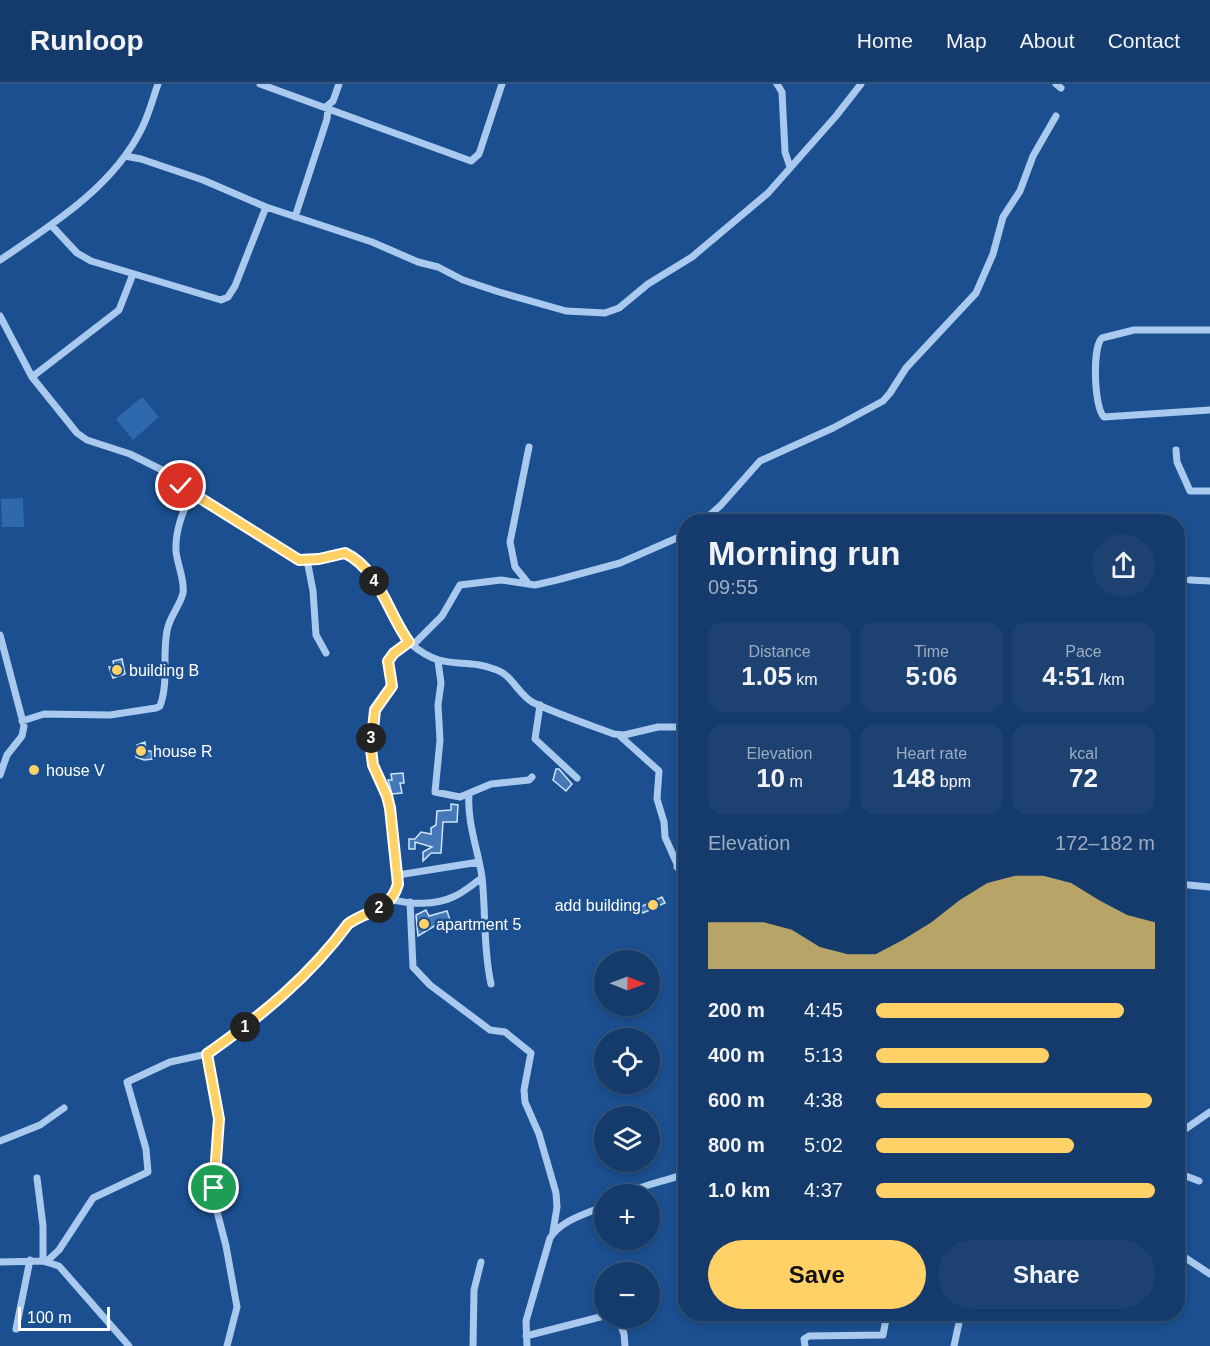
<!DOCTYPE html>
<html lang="en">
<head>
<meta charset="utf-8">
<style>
	body { margin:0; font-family:Arial,sans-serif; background:#1d4271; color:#f1f3f6; height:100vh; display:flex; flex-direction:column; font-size:22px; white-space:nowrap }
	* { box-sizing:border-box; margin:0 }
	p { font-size:20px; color:#9dadc1 }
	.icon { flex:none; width:33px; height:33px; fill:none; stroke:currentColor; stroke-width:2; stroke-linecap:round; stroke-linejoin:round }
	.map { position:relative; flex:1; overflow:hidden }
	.sheet { position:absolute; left:678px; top:430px; width:507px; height:807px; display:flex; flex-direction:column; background:#143b6b; border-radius:24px; box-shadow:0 3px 9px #0003,0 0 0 2px #33557e }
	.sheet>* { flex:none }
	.needle { width:39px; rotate:91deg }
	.fabs { position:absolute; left:594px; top:866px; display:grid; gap:12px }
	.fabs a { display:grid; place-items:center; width:66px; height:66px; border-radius:50%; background:#143b6b; box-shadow:0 3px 9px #0003,0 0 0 2px #33557e; font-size:30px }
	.scale { position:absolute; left:18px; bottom:15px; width:92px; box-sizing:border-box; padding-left:6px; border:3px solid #fff; border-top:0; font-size:16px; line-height:21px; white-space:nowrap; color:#fff; -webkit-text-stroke:4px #1b4f8f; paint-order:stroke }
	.pin { position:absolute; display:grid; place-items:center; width:51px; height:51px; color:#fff; margin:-26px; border:3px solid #fff; border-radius:50%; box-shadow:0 2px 6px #0007 }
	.km { position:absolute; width:30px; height:30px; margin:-15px; border-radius:50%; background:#222; color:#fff; font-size:16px; line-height:30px; text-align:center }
	.round { display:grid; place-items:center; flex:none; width:63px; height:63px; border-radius:32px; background:#1d4271 }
	.headline { display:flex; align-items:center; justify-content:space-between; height:102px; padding:0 30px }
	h1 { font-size:33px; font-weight:600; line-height:45px }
	.figures { display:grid; grid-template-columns:repeat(3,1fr); gap:9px; height:102px; padding:6px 30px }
	.figures div { display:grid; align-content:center; border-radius:15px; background:#1d4271; text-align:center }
	.figures b { font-size:26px; font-weight:600 }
	.figures small { font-size:16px; font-weight:400 }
	.figures p { font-size:16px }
	.chart { height:168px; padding:12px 30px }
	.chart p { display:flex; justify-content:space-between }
	.chart svg { width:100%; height:108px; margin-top:6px; fill:#ffd166; opacity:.7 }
	.action { display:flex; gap:12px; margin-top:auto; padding:12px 30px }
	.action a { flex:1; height:69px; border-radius:36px; background:#ffd166; color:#111; font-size:24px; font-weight:600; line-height:69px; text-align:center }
	.action a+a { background:#1d4271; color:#f1f3f6 }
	ul { padding:0 30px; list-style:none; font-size:20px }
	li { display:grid; grid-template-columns:96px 72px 1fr; align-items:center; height:45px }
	li i { height:15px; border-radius:8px; background:#ffd166 }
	header { display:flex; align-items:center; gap:36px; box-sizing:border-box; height:84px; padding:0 30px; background:#143b6b; border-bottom:2px solid #33557e }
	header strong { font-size:28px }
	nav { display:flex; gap:33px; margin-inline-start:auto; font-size:21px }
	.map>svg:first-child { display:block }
</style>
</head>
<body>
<header>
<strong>Runloop</strong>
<nav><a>Home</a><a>Map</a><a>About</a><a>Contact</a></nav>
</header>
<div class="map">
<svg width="1210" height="1262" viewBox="0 0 1210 1262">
	<rect width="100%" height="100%" fill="#1b4f8f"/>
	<path fill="#2e69ad" d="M142,313L159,333L133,356L116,335Z
		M23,414L24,443H2L1,415Z"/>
	<path fill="#4478b7" stroke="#cfe3fa" stroke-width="1.5" d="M122,575L125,590L113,594L109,583H114L113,577Z
		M145,658L146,667H151L152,675L144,676L136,673L137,661Z
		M556,685H559L572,700L566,707L553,696Z
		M403,689L404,699H400L402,709L392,710L388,696H392L391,690Z
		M451,720L458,721L457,738H443L441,769H431L423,777V768L432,763L415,758V765H409V755H415L421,748L431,750V744L436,741L437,727L451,726Z
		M662,813L665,819L643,829L640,823Z
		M426,826L429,832L447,827L450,836L436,841L418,852L416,831Z"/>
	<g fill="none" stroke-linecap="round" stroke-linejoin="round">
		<path stroke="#a9c9ee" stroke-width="7" d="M260,0L471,77L479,70L502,0
			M777,0L782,8L785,68L790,83
			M1056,0L1061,4
			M326,23L333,17L339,0
			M125,72L141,75L203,96L266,123L372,158L418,178L438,183L463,196L499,208L566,227L605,229L619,224L648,200L692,173L768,109L836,32L861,0
			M295,133L327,35L328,24
			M51,141L77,169L91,177L221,216L228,213L235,202L266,123
			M0,176C52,141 114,102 142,44C149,30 153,14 158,0
			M0,232L32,293L77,349L87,356L130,370L168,389L191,409L299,475H319L345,469C371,481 384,513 397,537C401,545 405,554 411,560C445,589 463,572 497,586C513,592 519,612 534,619C560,631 587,640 614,650L624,651L658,643H686
			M1210,246H1134L1102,254C1092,263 1094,324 1104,333L1210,326
			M32,293L119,226L133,190
			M1176,366L1177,378L1190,407H1210
			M702,438L721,421L760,377L833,344L883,317L890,309L906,284L976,209L993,170L1003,133L1020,107L1033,72L1056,32
			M307,476L313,507L316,551L326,569
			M1190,496L1210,497
			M528,499L515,483L510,458L529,363
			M0,551L24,642L22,652L7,671L0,691
			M413,561L442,532L460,501L501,496L535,501L557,496L620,479L686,450
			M438,577L441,599L438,621L440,656L435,708L460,713L491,700L529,696L532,693
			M540,621L535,655L577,694
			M22,637L44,630L110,631L156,624L160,622C169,598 162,572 167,547C169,533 180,522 183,509C185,496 177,480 176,467C175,446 183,428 191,409
			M620,652L659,687L657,715L664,738L665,753L686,800
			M469,711C467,738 478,766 482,793C486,829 483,864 491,900
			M677,783L686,778
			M398,791L479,778
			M1178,800L1210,803
			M391,815C409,821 436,821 453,813C463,809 473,800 482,794
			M410,818L413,883L430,901L490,946L505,948L531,969L524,1006L525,1018L539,1050L556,1109L557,1123L553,1148
			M207,970L219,1035L214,1116L226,1162L237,1223L227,1262
			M1178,1050L1210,1028
			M0,1057L40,1041L64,1024
			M1178,1089L1199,1097
			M37,1094L43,1142V1177
			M627,1110C646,1099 666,1098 686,1089
			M1178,1169L1210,1190
			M0,1178L43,1177L59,1182L129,1262
			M46,1178L59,1166L93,1114L148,1088L146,1065L127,998L170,978L207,970L261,932L309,887L348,840C362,830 379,828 391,815C403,802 394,730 387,712C383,702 377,693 373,683C369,669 371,651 372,637C374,622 386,614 392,602C393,573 380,579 409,558
			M607,1187V1188
			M618,1233L624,1250L625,1262
			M16,1245L30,1176
			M526,1252L604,1232
			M473,1262L474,1206L481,1178
			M527,1262L526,1237L550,1154C561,1136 586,1130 604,1122
			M805,1262L804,1255L809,1252L883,1251L887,1230
			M954,1262L960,1234"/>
	</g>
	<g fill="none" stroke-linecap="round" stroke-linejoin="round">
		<g stroke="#fff" stroke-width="12">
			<path id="route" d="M181,402L299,476L319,475L345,469C379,485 388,530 409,558L394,569L388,577L392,602L375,626L371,665L373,681L387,712L390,724L398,800C390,828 367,826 348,840C309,893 261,932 207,970L219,1035L214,1104"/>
		</g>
		<use href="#route" stroke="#ffd166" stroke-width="8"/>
	</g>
	<g fill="#ffd166" stroke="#1b4f8f" stroke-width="2">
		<circle cx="117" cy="586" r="6"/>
		<circle cx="141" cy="667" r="6"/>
		<circle cx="34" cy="686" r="6"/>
		<circle cx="653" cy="821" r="6"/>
		<circle cx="424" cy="840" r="6"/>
	</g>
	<g text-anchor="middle" stroke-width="5" stroke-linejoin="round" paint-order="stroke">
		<g font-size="16" fill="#fff" stroke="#1b4f8f" text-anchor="start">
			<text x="129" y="592">building B</text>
			<text x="153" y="673">house R</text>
			<text x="46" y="692">house V</text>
			<text x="641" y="827" text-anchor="end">add building</text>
			<text x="436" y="846">apartment 5</text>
		</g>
	</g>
</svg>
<div class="fabs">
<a><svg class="needle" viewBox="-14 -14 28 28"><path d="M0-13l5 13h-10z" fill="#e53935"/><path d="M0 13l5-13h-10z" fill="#9dadc1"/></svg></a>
<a><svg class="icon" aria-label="locate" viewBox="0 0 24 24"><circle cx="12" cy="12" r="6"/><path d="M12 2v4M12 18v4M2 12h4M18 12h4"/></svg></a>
<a><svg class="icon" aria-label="layers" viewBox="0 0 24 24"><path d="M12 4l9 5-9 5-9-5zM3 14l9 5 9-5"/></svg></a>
<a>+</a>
<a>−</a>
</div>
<div class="scale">100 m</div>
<div class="pin" style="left:214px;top:1104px;background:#1e9e55"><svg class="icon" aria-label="arrive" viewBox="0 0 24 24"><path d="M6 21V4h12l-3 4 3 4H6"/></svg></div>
<div class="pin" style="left:181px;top:402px;background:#d93025"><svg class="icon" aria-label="check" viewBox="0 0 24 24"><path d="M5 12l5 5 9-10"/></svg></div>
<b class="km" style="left:245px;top:943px">1</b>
<b class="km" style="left:379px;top:824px">2</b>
<b class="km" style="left:371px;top:654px">3</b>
<b class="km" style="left:374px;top:497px">4</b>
<section class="sheet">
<div class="headline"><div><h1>Morning run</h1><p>09:55</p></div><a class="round"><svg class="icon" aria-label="share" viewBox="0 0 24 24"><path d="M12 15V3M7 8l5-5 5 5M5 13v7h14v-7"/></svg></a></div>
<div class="figures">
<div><p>Distance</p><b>1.05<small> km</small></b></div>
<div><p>Time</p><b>5:06</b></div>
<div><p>Pace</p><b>4:51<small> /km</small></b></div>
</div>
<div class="figures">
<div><p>Elevation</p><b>10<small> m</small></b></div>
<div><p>Heart rate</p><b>148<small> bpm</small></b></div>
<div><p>kcal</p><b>72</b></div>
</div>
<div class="chart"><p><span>Elevation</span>172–182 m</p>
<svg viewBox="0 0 160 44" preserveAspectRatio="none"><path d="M0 44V25L10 25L20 25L30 28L40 35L50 38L60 38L70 32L80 25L90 16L100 9L110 6L120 6L130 9L140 16L150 22L160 25V44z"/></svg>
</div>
<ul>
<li><b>200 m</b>4:45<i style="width:89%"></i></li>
<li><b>400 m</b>5:13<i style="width:62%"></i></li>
<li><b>600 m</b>4:38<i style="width:99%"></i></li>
<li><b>800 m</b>5:02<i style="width:71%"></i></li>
<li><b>1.0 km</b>4:37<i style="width:100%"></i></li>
</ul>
<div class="action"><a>Save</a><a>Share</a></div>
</section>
</div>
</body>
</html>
